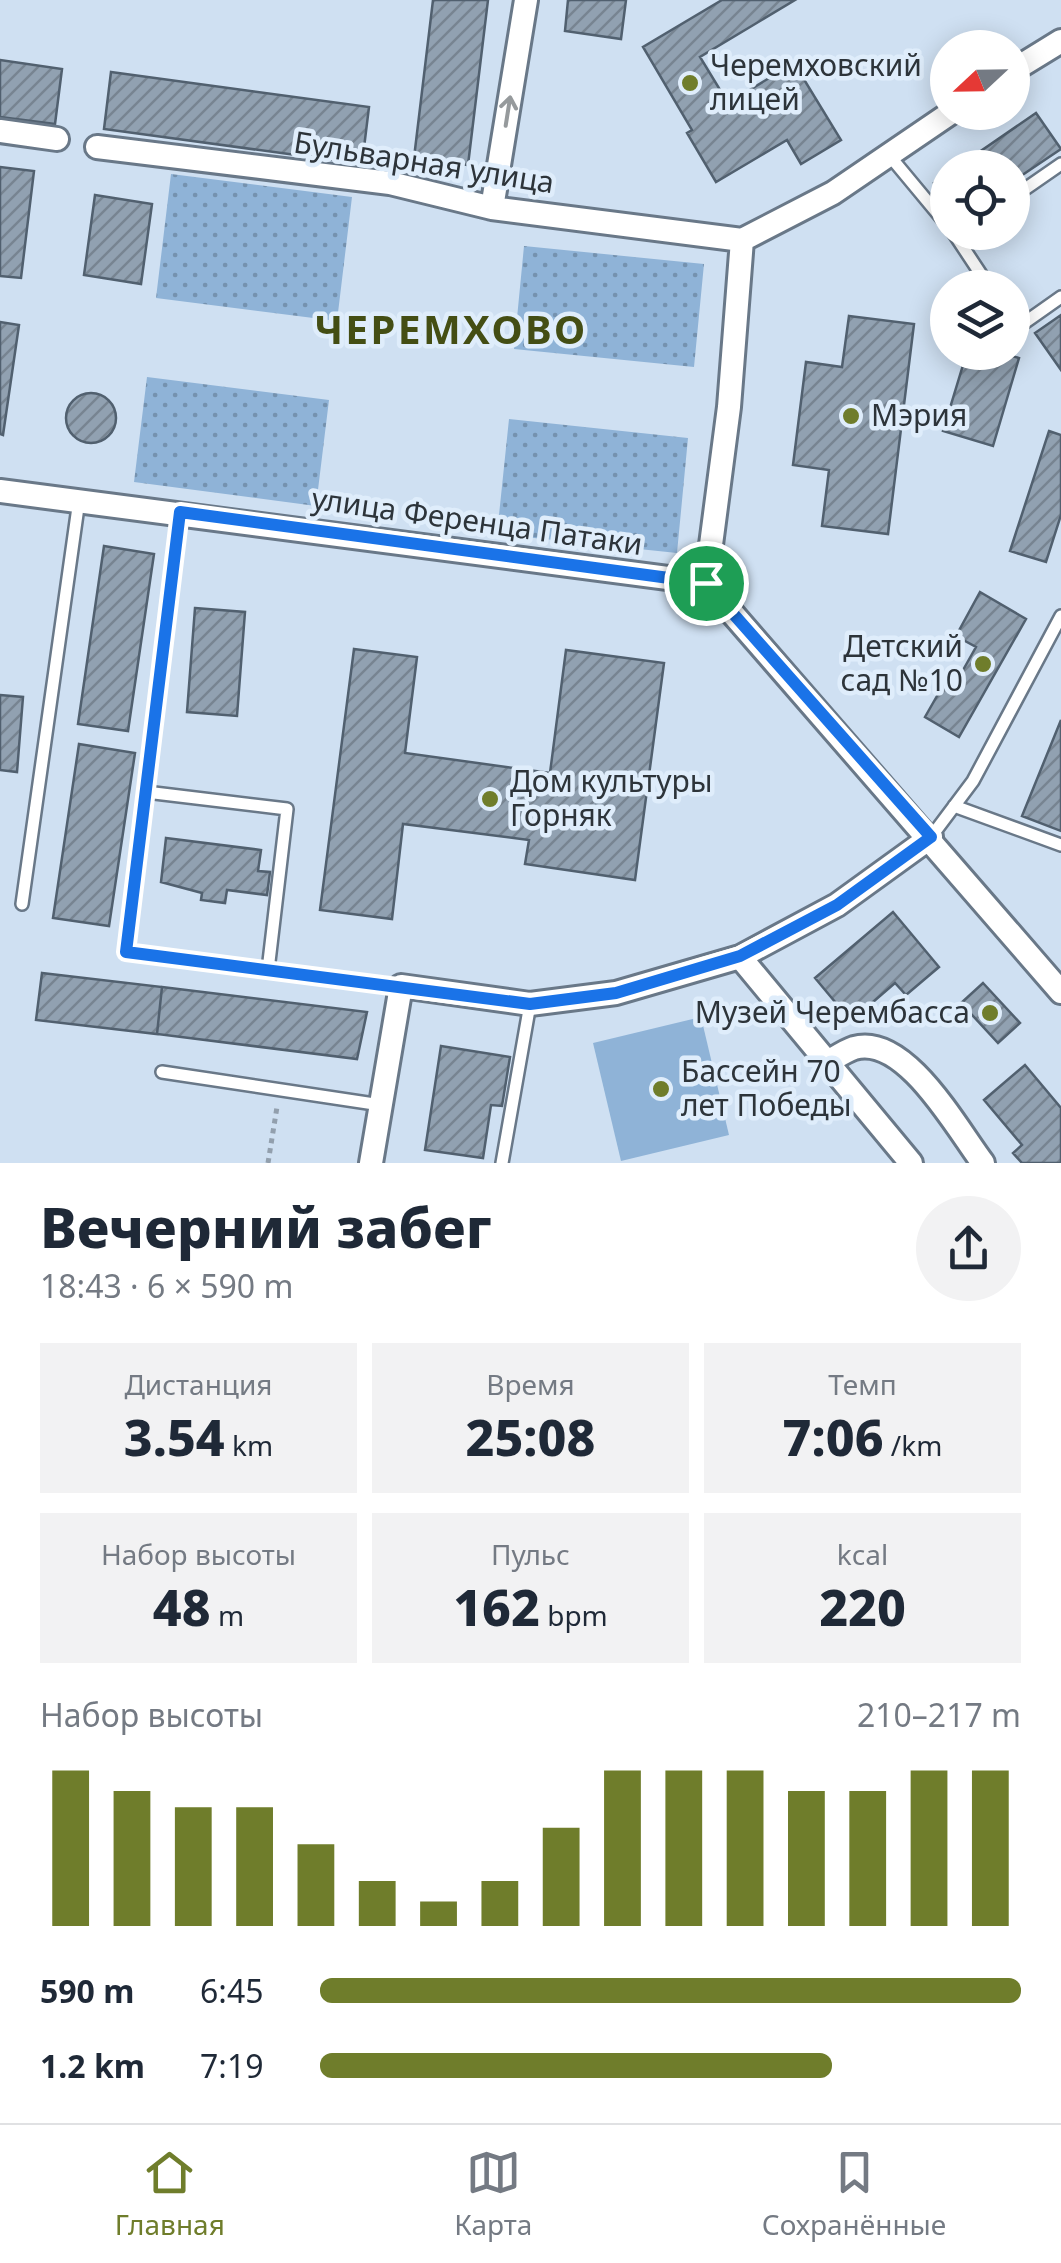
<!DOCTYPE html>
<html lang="ru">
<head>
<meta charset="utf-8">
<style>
	body { margin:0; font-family:"Noto Sans",sans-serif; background:#f2f2f3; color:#1f2937; height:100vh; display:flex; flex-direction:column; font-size:38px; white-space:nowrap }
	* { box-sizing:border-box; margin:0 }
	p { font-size:32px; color:#747a83 }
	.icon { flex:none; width:55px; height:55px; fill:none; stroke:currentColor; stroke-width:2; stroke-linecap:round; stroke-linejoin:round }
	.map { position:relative; height:1163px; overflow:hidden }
	.drawer { display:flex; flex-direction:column; background:#fff; flex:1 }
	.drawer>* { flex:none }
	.needle { width:65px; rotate:248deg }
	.tools { position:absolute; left:930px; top:30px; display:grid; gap:20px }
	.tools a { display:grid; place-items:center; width:100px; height:100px; border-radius:50%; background:#fff; box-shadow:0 5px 25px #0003; font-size:50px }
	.pin { position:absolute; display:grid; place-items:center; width:85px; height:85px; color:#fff; margin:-42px; border:5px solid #fff; border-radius:50%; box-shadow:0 2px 10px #0007 }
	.round { display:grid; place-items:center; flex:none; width:105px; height:105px; border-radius:52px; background:#f2f2f3 }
	.overview { display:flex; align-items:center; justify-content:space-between; height:170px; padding:0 40px }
	h1 { font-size:55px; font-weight:800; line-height:75px }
	.figures { display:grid; grid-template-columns:repeat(3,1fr); gap:15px; height:170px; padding:10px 40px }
	.figures div { display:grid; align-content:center; border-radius:0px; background:#f2f2f3; text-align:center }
	.figures b { font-size:50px; font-weight:800 }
	.figures small { font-size:28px; font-weight:400 }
	.figures p { font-size:28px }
	.chart { height:280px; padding:20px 40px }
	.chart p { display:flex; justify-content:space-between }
	.chart svg { width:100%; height:180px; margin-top:10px; stroke:#6f7d2b; stroke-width:6 }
	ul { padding:0 40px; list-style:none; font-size:32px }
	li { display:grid; grid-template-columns:160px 120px 1fr; align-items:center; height:75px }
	li i { height:25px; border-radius:12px; background:#6f7d2b }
	.tabs { display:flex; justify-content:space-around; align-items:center; height:140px; border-top:2px solid #e0e1e3; background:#fff; font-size:28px; color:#747a83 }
	.tabs a { display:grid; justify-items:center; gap:5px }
	.tabs .current { color:#6f7d2b }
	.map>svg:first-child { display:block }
</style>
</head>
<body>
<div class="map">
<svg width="1061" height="1163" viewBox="0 0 1061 1163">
	<defs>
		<pattern id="grass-dots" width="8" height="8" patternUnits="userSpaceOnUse" patternTransform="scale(2.5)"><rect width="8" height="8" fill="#8fb3d7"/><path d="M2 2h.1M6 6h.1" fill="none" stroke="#7592af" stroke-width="1.8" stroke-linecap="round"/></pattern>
		<pattern id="building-hatch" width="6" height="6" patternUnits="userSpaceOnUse" patternTransform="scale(2.5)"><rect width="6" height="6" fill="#91a1b1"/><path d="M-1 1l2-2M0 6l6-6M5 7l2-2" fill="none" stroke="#778491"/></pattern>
	</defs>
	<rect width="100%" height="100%" fill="#cfe0f2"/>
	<path fill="url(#grass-dots)" d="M171,174L352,197L337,321L156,298Z
		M524,246L704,264L694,367L514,349Z
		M147,377L329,400L316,506L134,482Z
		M509,419L688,438L677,553L497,534Z"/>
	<path fill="#8fb3d7" d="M701,1017L729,1135L621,1161L593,1043Z"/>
	<path fill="url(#building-hatch)" stroke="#51606f" stroke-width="2.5" d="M433,0H488L468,165L414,158Z
		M568,0H626L621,39L565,31Z
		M722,0H795L700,57L728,103L794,63L841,140L801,164L787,140L716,182L687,133L692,130L643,47Z
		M0,60L62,69L55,124L0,117Z
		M111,72L369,107L362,164L104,129Z
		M1036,113L1061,149L1012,182V168H956Z
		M0,167L34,171L21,278L0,276Z
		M948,173V203L934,183Z
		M95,195L152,204L141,284L84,275Z
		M1061,315V370L1035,333Z
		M849,316L914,324L888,534L822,526L829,470L793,465L806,362L842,367Z
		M0,322L19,325L3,435L0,434Z
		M967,352H999L1019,358L993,446L943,431Z
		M66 418a25 25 0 1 1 50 0a25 25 0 1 1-50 0Z
		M1049,431L1061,435V515L1046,562L1010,551Z
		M104,546L154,554L128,731L78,724Z
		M980,592L1026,619L959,737L925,717L945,682L954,686L976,647L956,636Z
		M195,608L245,612L237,716L187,712Z
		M354,649L417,657L405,753L550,773L566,650L664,663L635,880L525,864L529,840L403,824L392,919L320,910Z
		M0,695L23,697L17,772L0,770Z
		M1061,720V831L1022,816Z
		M79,744L135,753L109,926L53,918Z
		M166,838L261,850L258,871L270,872L267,895L227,890L225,903L201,900L202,893L161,882Z
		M893,912L939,967L906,995L895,983L851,1021L815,978Z
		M42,973L162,987L157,1034L36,1020Z
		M983,983L1020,1023L998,1043L961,1003Z
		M162,987L367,1012L357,1059L157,1034Z
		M441,1046L510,1057L502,1106L491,1105L483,1158L425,1150Z
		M1025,1065L1061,1108V1163H1022L1013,1153L1022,1145L984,1100Z"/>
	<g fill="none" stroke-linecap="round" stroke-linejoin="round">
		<g stroke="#697888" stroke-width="16">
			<path id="lane" d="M889,155L948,226
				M1012,198L1061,164
				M953,232L990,288
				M1012,321L1017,328L1061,297
				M179,512L126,953L401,986
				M146,792L287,809L268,970
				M954,806L1061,845
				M931,837L973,781L1061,616
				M22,904L79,500
				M162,1072L381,1105
				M502,1163L530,1004"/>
		</g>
		<g stroke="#697888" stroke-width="28">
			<path id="street" d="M1012,71L1061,41
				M0,131L57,139
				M97,147L390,183L492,208L742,240
				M492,208L526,0
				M742,240L833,193L952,112
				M0,491L706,583L1061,992
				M706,583L729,407L742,240
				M740,957L911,1163
				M826,1063C835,1058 845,1051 854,1048C905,1033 957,1129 983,1163
				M371,1163L401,986L530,1004L616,993L740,957L837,905L931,837"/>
		</g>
		<path stroke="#929fad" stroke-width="5" stroke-dasharray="5 5" stroke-linecap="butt" d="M268,1163L277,1107"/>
		<use href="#lane" stroke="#fff" stroke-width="11"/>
		<use href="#street" stroke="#fff" stroke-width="22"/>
	</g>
	<defs><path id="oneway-shaft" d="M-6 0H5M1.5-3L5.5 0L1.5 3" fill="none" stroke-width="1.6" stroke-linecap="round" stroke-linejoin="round" transform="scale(2.5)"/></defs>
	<use stroke="#969a9c" href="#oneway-shaft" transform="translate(508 111) rotate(-81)"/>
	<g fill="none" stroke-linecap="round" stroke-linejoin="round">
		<g stroke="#fff" stroke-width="20">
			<path id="route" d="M180,512L706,583L931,837L837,905L740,956L616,993L530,1004L126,952Z"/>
		</g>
		<use href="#route" stroke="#1a73e8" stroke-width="12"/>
	</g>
	<g fill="#6f7d2b" stroke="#dfedfb" stroke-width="4">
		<circle cx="690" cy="83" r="10"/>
		<circle cx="851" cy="416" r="10"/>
		<circle cx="983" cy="664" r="10"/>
		<circle cx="490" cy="799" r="10"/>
		<circle cx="990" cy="1013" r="10"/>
		<circle cx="661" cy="1089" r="10"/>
	</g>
	<g text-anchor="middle" stroke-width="9" stroke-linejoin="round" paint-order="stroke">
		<g font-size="30" fill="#2d343a" stroke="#dfedfb" text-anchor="start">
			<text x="710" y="76">Черемховский<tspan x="710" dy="34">лицей</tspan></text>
			<text x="871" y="426">Мэрия</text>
			<text x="963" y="657" text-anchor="end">Детский<tspan x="963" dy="34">сад №10</tspan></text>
			<text x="510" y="792">Дом культуры<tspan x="510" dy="34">Горняк</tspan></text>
			<text x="970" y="1023" text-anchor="end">Музей Черембасса</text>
			<text x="681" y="1082">Бассейн 70<tspan x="681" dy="34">лет Победы</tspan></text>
		</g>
		<g font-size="30" fill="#2d343a" stroke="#dfedfb">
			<text transform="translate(424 163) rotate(9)" y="10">Бульварная улица</text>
			<text transform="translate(477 522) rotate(8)" y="10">улица Ференца Патаки</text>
		</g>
		<g font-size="40" font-weight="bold" letter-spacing="2.5" fill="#444e14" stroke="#dfedfb">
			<text x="451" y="344">ЧЕРЕМХОВО</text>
		</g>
	</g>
</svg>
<div class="tools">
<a><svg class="needle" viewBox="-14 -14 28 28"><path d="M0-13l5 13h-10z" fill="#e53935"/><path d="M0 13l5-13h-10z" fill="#747a83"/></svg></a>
<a><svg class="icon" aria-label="locate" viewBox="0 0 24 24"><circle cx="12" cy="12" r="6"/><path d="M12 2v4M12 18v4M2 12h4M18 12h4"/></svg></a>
<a><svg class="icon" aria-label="layers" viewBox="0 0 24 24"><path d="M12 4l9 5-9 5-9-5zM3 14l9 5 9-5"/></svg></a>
</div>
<div class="pin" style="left:706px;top:583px;background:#1e9e55"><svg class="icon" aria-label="arrive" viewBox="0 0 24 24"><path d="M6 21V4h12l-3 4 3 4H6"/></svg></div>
</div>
<section class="drawer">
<div class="overview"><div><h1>Вечерний забег</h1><p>18:43 · 6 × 590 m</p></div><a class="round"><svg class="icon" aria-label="share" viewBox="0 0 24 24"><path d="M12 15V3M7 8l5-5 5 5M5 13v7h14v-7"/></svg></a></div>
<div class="figures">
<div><p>Дистанция</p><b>3.54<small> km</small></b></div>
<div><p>Время</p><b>25:08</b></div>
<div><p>Темп</p><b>7:06<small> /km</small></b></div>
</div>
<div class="figures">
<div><p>Набор высоты</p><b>48<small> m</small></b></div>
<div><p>Пульс</p><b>162<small> bpm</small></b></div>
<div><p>kcal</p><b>220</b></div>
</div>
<div class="chart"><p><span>Набор высоты</span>210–217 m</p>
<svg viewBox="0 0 160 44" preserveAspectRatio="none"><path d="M5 44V6M15 44V11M25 44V15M35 44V15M45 44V24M55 44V33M65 44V38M75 44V33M85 44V20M95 44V6M105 44V6M115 44V6M125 44V11M135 44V11M145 44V6M155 44V6"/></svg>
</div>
<ul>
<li><b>590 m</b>6:45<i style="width:100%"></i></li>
<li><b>1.2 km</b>7:19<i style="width:73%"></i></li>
</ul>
</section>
<nav class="tabs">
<a class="current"><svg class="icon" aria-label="home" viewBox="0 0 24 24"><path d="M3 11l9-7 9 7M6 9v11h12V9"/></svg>Главная</a>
<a><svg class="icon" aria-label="map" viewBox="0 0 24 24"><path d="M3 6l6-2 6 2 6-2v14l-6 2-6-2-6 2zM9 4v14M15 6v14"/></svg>Карта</a>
<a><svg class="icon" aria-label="saved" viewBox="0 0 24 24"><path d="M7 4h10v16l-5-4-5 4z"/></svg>Сохранённые</a>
</nav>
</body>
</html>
